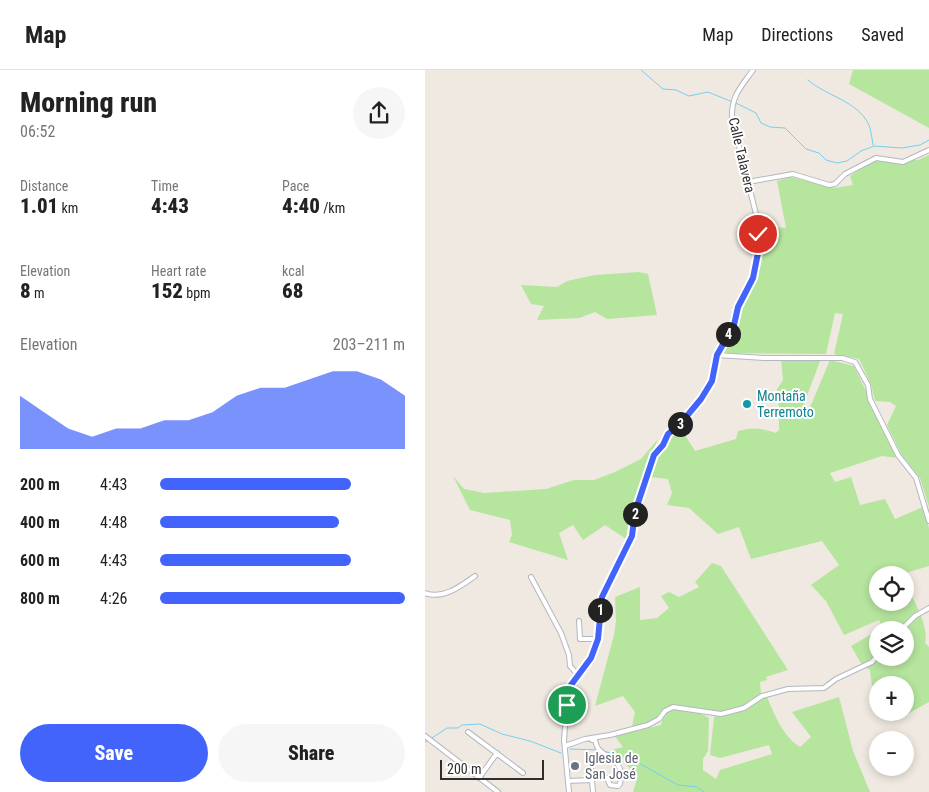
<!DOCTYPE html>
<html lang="en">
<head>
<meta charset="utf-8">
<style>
	body { margin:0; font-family:"Roboto Condensed",sans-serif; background:#f6f6f6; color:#222; height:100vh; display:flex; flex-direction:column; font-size:19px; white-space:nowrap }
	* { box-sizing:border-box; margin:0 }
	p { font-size:16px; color:#767676 }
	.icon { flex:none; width:28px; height:28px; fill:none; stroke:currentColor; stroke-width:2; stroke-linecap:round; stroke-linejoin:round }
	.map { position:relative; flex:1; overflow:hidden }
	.panel { display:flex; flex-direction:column; background:#fff; width:425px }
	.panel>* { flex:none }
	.tools { position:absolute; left:444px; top:496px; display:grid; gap:10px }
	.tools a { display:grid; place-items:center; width:45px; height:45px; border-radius:50%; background:#fff; box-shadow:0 2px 8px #0003; font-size:25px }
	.scale { position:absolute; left:15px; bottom:12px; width:104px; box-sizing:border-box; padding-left:5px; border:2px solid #2e2e2e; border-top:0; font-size:14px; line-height:18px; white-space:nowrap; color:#2e2e2e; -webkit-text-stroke:4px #fff; paint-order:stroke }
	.pin { position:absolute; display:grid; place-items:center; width:42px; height:42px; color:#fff; margin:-21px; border:2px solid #fff; border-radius:50%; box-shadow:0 1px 5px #0007 }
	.km { position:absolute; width:25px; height:25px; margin:-12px; border-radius:50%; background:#222; color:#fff; font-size:14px; line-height:25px; text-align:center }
	.round { display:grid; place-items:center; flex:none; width:52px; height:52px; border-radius:26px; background:#f6f6f6 }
	.headline { display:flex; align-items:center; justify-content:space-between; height:85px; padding:0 20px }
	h1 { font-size:28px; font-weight:800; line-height:38px }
	.stats { display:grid; grid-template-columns:repeat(3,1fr); gap:8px; height:85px; padding:5px 20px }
	.stats div { display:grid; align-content:center }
	.stats b { font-size:21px; font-weight:800 }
	.stats small { font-size:14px; font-weight:400 }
	.stats p { font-size:14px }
	.chart { height:140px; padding:10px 20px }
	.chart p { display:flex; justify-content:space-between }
	.chart svg { width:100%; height:90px; margin-top:5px; fill:#4264fb; opacity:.7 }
	.primary-button { display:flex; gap:10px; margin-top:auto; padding:10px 20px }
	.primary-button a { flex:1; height:58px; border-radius:30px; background:#4264fb; color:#fff; font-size:20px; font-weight:800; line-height:58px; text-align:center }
	.primary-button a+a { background:#f6f6f6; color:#222 }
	ul { padding:0 20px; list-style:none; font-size:16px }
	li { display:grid; grid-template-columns:80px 60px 1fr; align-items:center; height:38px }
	li i { height:12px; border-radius:6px; background:#4264fb }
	header { display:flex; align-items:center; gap:30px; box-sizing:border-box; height:70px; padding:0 25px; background:#fff; border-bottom:1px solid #e0e0e0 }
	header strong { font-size:24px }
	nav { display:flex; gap:28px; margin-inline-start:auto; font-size:18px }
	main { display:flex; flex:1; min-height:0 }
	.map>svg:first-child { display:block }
</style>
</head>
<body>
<header>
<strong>Map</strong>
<nav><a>Map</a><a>Directions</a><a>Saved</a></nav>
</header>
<main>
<section class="panel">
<div class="headline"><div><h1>Morning run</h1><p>06:52</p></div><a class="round"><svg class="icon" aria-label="share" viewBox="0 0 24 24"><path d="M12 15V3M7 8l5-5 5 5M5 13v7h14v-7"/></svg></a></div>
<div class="stats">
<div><p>Distance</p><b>1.01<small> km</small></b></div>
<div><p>Time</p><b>4:43</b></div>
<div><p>Pace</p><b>4:40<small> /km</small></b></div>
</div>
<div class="stats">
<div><p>Elevation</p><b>8<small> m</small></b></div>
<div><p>Heart rate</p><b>152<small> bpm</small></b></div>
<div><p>kcal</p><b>68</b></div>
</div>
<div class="chart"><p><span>Elevation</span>203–211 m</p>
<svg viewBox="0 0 160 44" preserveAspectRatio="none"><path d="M0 44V18L10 26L20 34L30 38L40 34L50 34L60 30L70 30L80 26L90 18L100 14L110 14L120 10L130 6L140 6L150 10L160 18V44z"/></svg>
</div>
<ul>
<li><b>200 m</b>4:43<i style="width:78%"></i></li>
<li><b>400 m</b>4:48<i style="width:73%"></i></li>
<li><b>600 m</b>4:43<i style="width:78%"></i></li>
<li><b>800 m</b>4:26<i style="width:100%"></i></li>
</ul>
<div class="primary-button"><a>Save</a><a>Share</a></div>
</section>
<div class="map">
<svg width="504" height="722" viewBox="0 0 504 722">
	<rect width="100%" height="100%" fill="#efe9e1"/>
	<path fill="#b6e59e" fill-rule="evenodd" d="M428,0H504V58L424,14Z
		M504,85V437L495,408L476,384L462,355L471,336L465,332L450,331L446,314L434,289L409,284L418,244L410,243L401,284L296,283L314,252L316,236L329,216L337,156L361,158L352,111L366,107L410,118L428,115L425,106L450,90H493Z
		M214,202L223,204L232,245L182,249L170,242L154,248L112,250L119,236L106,234L96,215L132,217L142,211L170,205Z
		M356,289L395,291L377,339L383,342L405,290L429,296L473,388L457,386L405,403L410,412L426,407L435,435L460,429L470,449L498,437L504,458V496L474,505H452V532H480V515C489,529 504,556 500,573L504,577V632L470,651L456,643L480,642V615H452V641L450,639L445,600L437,595L426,576L452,561V588H480V560H455L458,558L454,550L419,565L401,531L386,515L414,495L397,471L326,489L314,457L293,464L264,438L242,435L247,423L243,409L225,407L229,388L239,377L246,363L258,362L270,381L311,369L313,361C329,357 335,358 351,363L354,360V338L352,319L358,310Z
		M233,369C219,402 205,434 201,469L180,455L158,470L148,455L134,463L143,490L84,472L87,465L85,450L45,440L28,406L39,419L59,423L121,419L149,410H169L190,402L216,389Z
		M287,493L296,496L363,600L341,607L342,610L335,612L336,624L342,627C350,646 358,666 375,677L386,667L367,642L414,627L428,681L445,722H208L213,706L186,680L198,677L190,666L236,655L240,641L227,651L207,657L210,642L198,626L170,636L189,565L191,551L190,527L215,517V550L232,548L244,538L236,526L244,522L254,527L274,517L270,512ZM248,637L295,645L289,647L285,685L295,688L344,675L347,684L295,700L291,709L278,700V689L283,681L284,648C275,641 254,638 242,640Z"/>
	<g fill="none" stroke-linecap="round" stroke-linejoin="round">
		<path stroke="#75cff0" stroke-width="1" d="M216,0L238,19L251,20L264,26L283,22L315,35L331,43L336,53L345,57L360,58L381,79L394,83L401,90L412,93L422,91L436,81L449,76L477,78L495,75L504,70
			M383,10C401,26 433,31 444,55C446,61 447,68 448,75
			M7,668L22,658H33L37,655L55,654L77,664L105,671L136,683
			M0,672L2,671
			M145,679L173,680
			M179,681L212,692L253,715L272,717L279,722"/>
		<g stroke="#b4b7c1" stroke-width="6">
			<path id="street" d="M323,112L368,104L404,115L410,114L420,104L451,88L478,92L504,80
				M292,285L339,288H417L430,292L443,315L445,329L473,385L491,408L504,451
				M106,507L136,563L144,585L145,596L153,605
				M0,523C18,530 36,516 50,506
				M154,551L155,569H173
				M476,560L490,546L504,538
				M43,662L98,703
				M0,666L73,722
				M167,670H170C171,673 171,676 173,678C179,689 201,687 195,714L193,716L185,715L182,708
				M140,676L160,669L185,665L223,655L234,649L240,641L248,637L296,644L319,638L337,626L363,619L399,618L411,609L447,592L452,586
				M166,698L168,722
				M54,708L72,683
				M143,711L167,710
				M144,722L139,670L143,619L166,588L173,569L177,527L207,466L210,442L229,385L238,375L243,364L256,353L276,329L287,311L294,279L309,255L313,237L328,207L333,183L334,156L307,48C306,26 316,17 328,0"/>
		</g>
		<use href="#street" stroke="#fff" stroke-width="4"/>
	</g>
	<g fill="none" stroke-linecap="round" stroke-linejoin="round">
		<g stroke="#fff" stroke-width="10">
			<path id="route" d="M142,635L143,619L166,588L173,569L177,527L207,466L210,442L229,385L238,375L243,364L256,353L276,329L287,311L292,285L309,255L313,237L328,208L333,183V164"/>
		</g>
		<use href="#route" stroke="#4264fb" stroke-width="6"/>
	</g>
	<circle fill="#0f9aa8" stroke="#fff" stroke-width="2" cx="322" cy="334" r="5"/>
	<circle fill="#6b7280" stroke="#fff" stroke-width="2" cx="150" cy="696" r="5"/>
	<g text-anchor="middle" stroke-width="4" stroke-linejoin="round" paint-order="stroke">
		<g font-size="14" fill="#2e2e2e" stroke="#fff">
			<text transform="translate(317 85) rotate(77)" y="5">Calle Talavera</text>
		</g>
		<g font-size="14" fill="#0d838f" stroke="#fff" text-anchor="start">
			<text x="332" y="331">Montaña<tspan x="332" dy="16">Terremoto</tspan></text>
		</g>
		<g font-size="14" fill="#5b616d" stroke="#fff" text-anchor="start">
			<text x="160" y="693">Iglesia de<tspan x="160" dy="16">San José</tspan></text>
		</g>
	</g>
</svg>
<div class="tools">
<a><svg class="icon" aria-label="locate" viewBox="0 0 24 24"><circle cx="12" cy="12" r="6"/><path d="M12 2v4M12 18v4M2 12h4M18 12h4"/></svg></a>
<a><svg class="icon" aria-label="layers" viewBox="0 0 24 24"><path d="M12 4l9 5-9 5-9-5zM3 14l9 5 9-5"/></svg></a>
<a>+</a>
<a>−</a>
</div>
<div class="scale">200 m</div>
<div class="pin" style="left:142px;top:635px;background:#1e9e55"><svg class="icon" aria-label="arrive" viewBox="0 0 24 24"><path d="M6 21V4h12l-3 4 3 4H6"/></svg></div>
<div class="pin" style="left:333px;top:164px;background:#d93025"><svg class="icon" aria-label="check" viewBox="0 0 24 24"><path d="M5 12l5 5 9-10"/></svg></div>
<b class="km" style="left:175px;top:540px">1</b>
<b class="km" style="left:210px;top:444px">2</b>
<b class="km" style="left:255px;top:354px">3</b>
<b class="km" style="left:303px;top:264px">4</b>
</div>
</main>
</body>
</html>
